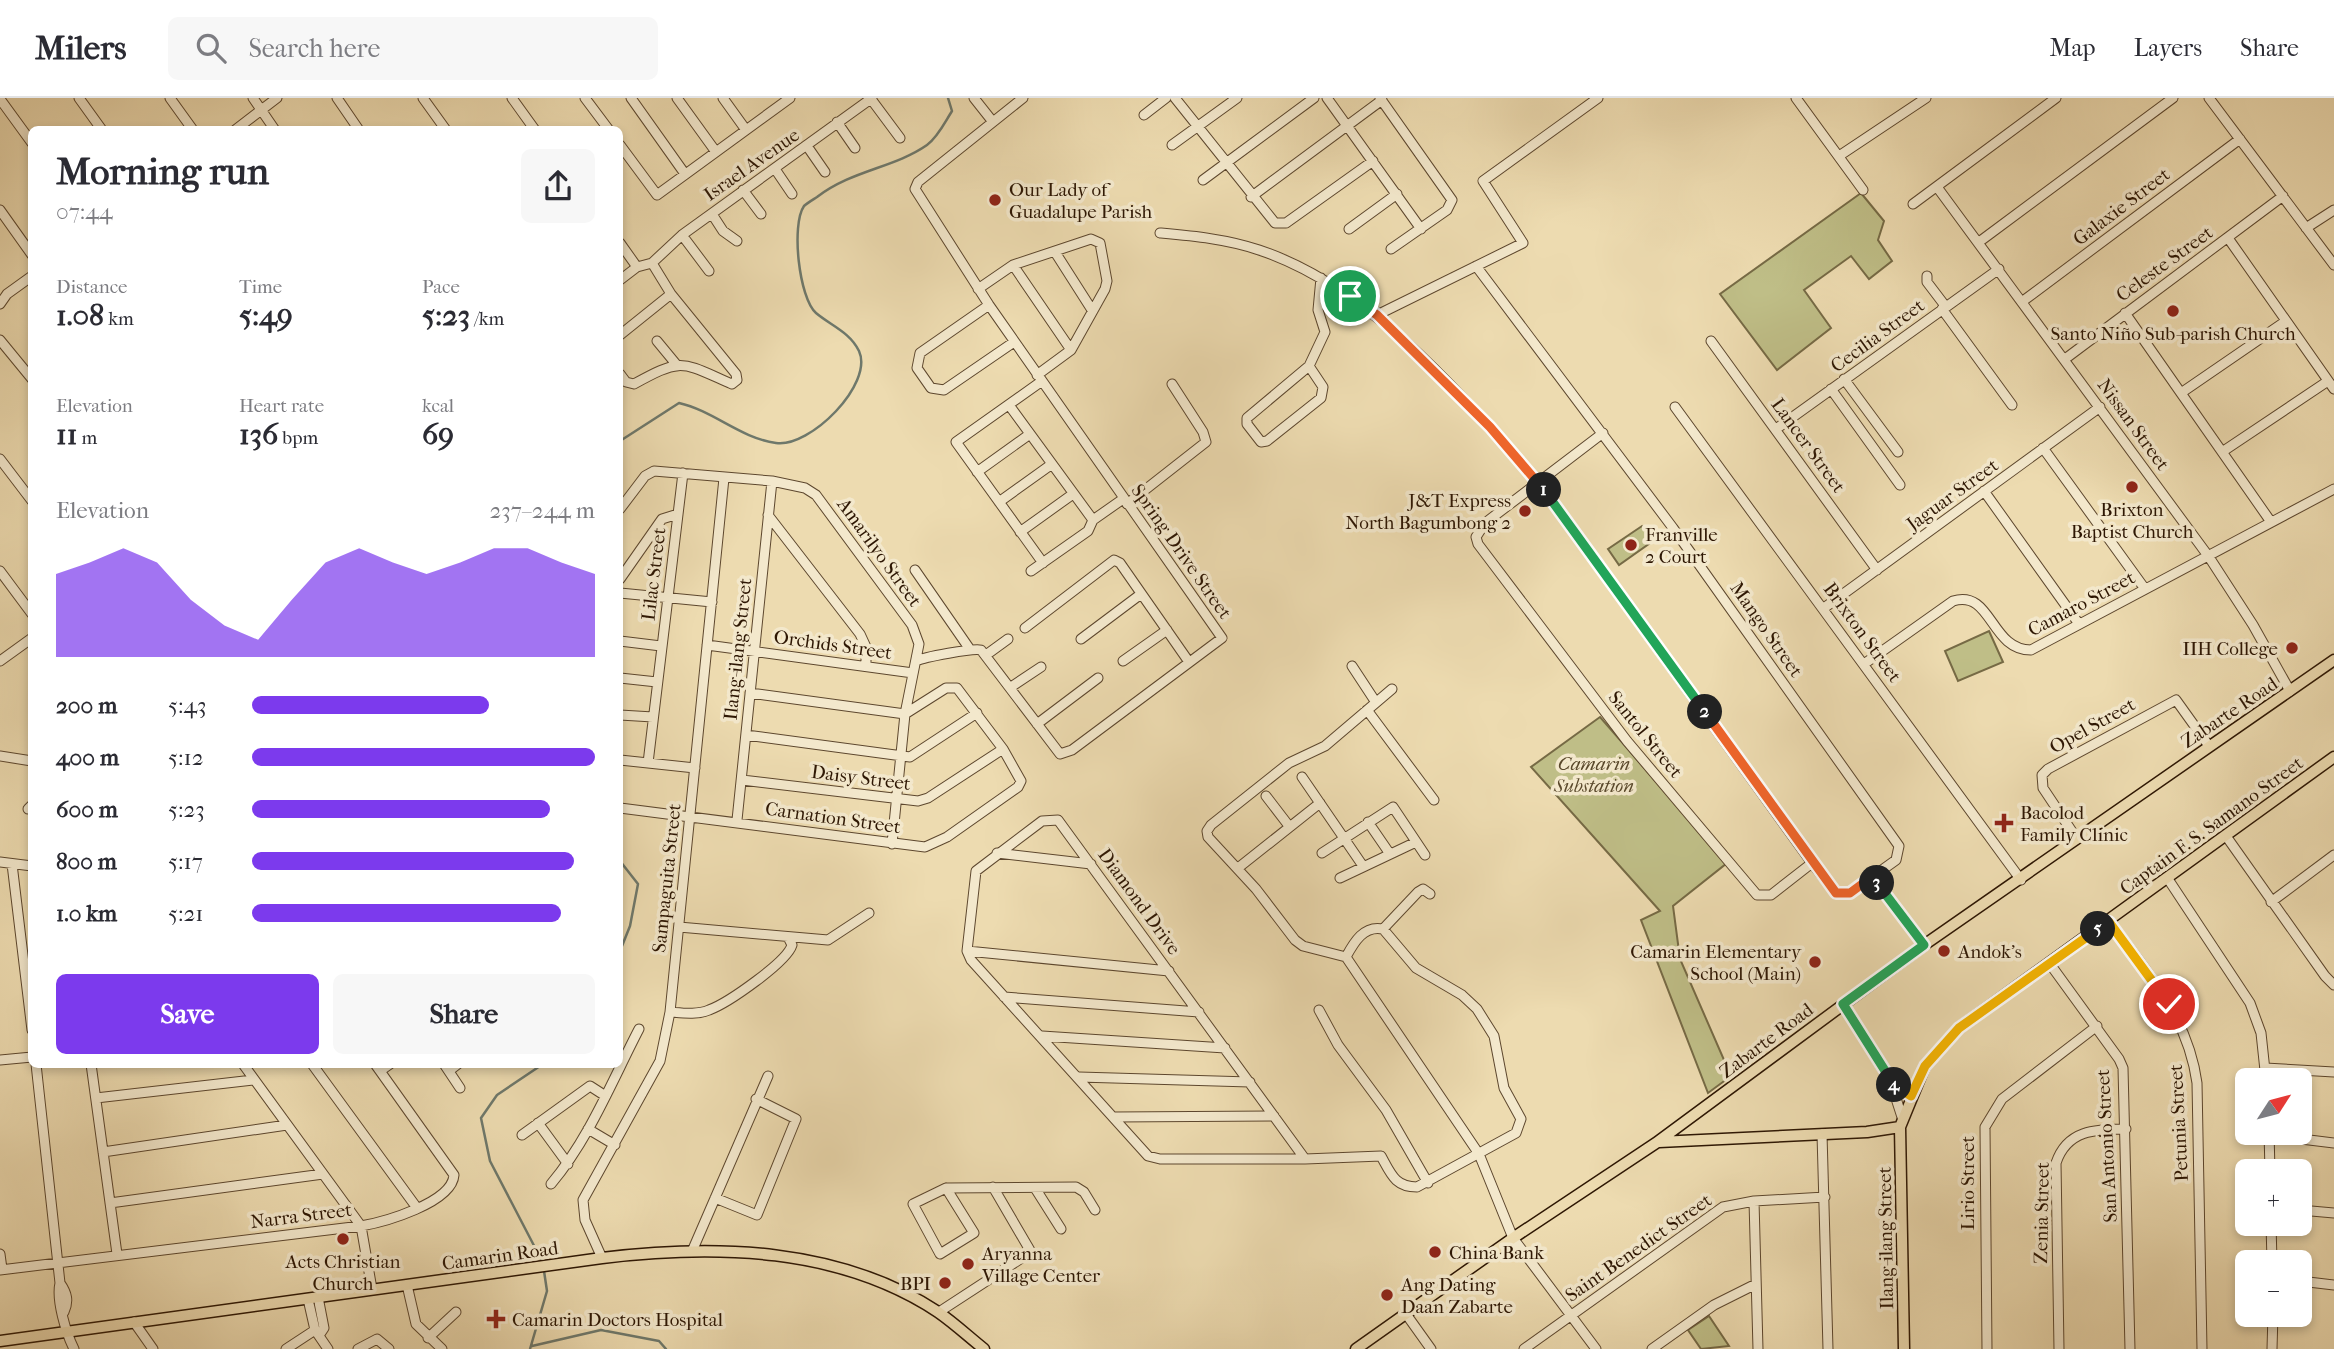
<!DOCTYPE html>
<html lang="en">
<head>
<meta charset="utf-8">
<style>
	body { margin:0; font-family:"IM FELL French Canon",serif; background:#f7f7f7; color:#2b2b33; height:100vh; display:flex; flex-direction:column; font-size:26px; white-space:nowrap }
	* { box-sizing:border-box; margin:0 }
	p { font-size:23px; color:#7c7c81 }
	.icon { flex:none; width:38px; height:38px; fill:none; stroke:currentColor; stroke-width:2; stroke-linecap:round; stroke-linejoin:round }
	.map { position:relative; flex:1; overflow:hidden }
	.panel { position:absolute; left:28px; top:28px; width:595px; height:942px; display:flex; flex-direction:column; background:#fff; border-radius:10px; box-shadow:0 4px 10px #0003 }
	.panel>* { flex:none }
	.needle { width:46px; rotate:54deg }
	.buttons { position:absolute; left:2235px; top:970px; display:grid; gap:14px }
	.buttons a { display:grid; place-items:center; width:77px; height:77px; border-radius:10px; background:#fff; box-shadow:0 4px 10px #0003; font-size:35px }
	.pin { position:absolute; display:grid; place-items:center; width:60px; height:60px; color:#fff; margin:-30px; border:4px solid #fff; border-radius:50%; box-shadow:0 2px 7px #0007 }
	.km { position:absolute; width:35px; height:35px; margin:-18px; border-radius:50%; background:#222; color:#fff; font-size:19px; line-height:35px; text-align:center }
	.round { display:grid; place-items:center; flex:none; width:74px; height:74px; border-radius:10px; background:#f7f7f7 }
	.summary { display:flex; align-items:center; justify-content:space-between; height:119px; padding:0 28px }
	h1 { font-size:38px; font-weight:700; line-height:52px }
	.metrics { display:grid; grid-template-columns:repeat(3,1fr); gap:10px; height:119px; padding:7px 28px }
	.metrics div { display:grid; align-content:center }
	.metrics b { font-size:30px; font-weight:700 }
	.metrics small { font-size:19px; font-weight:400 }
	.metrics p { font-size:19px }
	.chart { height:196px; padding:14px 28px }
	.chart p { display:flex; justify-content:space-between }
	.chart svg { width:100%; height:126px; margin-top:7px; fill:#7c3aed; opacity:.7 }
	.primary-button { display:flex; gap:14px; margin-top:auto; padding:14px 28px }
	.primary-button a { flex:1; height:80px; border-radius:10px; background:#7c3aed; color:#fff; font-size:28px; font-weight:700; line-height:80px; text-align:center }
	.primary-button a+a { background:#f7f7f7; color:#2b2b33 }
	ul { padding:0 28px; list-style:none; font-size:23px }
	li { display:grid; grid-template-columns:112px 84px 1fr; align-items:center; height:52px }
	li i { height:18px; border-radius:9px; background:#7c3aed }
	header { display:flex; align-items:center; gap:42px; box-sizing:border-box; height:98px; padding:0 35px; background:#fff; border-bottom:2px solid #e1e1e2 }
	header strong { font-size:33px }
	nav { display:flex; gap:38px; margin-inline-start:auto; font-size:24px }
	.search { width:490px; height:63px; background:#f7f7f7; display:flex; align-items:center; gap:18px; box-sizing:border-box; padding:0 24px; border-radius:10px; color:#7c7c81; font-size:26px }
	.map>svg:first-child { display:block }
</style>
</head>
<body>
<header>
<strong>Milers</strong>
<div class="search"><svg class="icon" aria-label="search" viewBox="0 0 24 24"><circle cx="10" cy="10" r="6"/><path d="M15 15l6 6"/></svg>Search here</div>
<nav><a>Map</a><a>Layers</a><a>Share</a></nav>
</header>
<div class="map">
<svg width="2334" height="1251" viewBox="0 0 2334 1251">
	<rect width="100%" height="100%" fill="#eddbb0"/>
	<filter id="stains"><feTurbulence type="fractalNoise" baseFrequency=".00286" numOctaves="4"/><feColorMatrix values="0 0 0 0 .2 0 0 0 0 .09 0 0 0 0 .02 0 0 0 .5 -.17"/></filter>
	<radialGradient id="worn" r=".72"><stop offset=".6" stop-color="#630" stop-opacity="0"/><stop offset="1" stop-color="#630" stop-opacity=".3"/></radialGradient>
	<path fill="#bfbe87" stroke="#766a45" stroke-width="2" d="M1861,95L1884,123L1878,142L1892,163L1869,181L1851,158L1804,192L1831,230L1777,272L1720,196Z
		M1642,428L1653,443L1619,467L1608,451Z
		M1989,533L2003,564L1958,583L1945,553Z
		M1600,619L1727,765L1673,808L1680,861L1731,978L1708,995L1641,822L1660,813L1531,669Z
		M1709,1218L1729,1248L1701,1251L1688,1232Z"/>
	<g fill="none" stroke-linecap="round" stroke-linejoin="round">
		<path stroke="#6e786b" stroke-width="2.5" d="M620,343L679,305C714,313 740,340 776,345C810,350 874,286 859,253C850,234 830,227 816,215C799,200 791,127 804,108C807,105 814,101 817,99C852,72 894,70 927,47C938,39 945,24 952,13L948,0
			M620,763L638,786L630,828L620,853
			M542,1163L490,1063L481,1020L497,997L543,966
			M532,1248L601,1232L659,1243L666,1251
			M530,1251L547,1193L544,1173"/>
		<g stroke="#5d472e" stroke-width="11">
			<path id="minor" d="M79,0L102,32
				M170,0L193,32
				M253,0L275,32
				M337,0L359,32
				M423,0L446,32
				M512,0L535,32
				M585,0L609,32
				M631,0L685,76
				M677,0L716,54
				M723,0L746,32
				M974,0L993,24
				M1175,0L1275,125H1286L1373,63
				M1327,0L1421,131
				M1380,0L1452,102L1447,112L1391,151
				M1796,0L1863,92
				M2209,0L2334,167
				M0,1L32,45
				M871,1L900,40
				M1144,17L1166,0
				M837,24L855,50
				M235,32L277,0
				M620,47L657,97L790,0
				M1172,47L1237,0
				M807,48L825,74
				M1839,58L1926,0
				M775,71L792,96
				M1203,82L1314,0
				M1937,89L2209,459L2253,527L2290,593
				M743,92L761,116
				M1251,99L1382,2
				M1913,106L2056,0
				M0,112L32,157
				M712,116L723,133L737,143
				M2306,130L2334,112
				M1349,131L1397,96
				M1160,135C1193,138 1227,141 1259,152C1371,189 1462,298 1538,384L1812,765L1836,795H1850L1896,762L1899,748L1673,430L1476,168
				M682,137L709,173
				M2228,140L2334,291
				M1979,144L2173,0
				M620,145L637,169
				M1055,154L1092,212
				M1013,167L1071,252
				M1927,178V184L1946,209
				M620,182L637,169L652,165L682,137L872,0
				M978,191L1013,167L1091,141L1100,145L1107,183L1105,191L1071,252L1037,277
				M2023,203L2240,41
				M0,206L7,196L32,178
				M989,207L920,255L917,270L931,290L944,292L1014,244
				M1942,211L2012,307
				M2125,215L2271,424
				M1377,217L1523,145L1483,83L1598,0
				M620,237L671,196
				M0,242L32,281
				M657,243L676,266
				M1711,243L1877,472
				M2065,261L2283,98
				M1309,268L1323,289L1321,300L1267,343L1261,344L1247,326V320L1309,268L1325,234L1318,212L1321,180
				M620,276L626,284L634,286C683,259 681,264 732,286L737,282L736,276L671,196L652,165
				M1844,281L1898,354
				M1042,283L956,344L1043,465
				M1831,291L1900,387
				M2181,295L2286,223
				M1009,307L1093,422
				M1675,309L2021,782
				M1776,331L1999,171
				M1603,335L1485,425L1476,439L1478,446L1627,643L1757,797H1771L1812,765
				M2043,350L2145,491
				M2222,354L2328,283
				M0,361L32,403
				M977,374L1030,336
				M1984,393L2079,526
				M999,404L1052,366
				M1127,406L1206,344L1203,334L1172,286
				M620,411L645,378L654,373L772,383L805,390L816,397L912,527L919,546L905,616L892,746
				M768,417L860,536L866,549V568
				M1020,434L1073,396
				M915,472L969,550
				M0,473L32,516
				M1031,473L1088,433L1093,422L1123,401
				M620,481L662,421L678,416
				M620,495L712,504
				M1824,510L2100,309
				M1025,530L1114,462L1120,465L1189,564
				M1081,541L1141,496
				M620,543L661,548
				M707,547L913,575
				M986,557L1008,541
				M0,563L32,540
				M916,563C924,559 973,550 981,552L1060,656L1072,652L1222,540L989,207L915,91L918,84L1023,0
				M1123,563L1167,532
				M1864,566L1953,503C1992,491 1990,552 2031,552L2334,391
				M1352,568L1375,603
				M620,580L657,584
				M1011,589L1041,569
				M1392,591L1325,648L1289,665L1211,727L1207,733L1208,739L1256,791L1295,842L1303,848L1346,859L1479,1056L1513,1140L1596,1251
				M1367,612L1434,702
				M620,617L653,619
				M1037,626L1098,580
				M746,637L910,659L977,615
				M0,658L32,663
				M620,662L695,670
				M648,665L683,375
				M1302,679L1363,768
				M742,682L918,703L928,700L1003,651
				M1266,698L1289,728
				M620,710L925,749L947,739L1018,689L1021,683L1003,651L957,590H946L905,616L750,595
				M28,711L32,707
				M737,722L772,383
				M1368,724L1390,756
				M2226,738L2325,878L2334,887
				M2077,741L2043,690L2042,677L2048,671L2176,602L2209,648
				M997,755L1091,766
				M1322,755L1393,709L1425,757
				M0,764L32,768
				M12,766L32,932
				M1238,770L1320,705
				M1873,778L1924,847
				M1340,780L1416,744
				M2168,781L2250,905L2261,935L2266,982
				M2271,804L2334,757
				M2109,823C2148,875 2188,919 2197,985L2202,1251
				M679,829L828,842L869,815
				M1383,831L1418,794L1423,791L1430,796
				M967,853L1169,873
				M2050,866L2119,961L2123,970L2130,1251
				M1004,899L1199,914
				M1843,906L1891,985L1902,1019
				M1319,912L1338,947L1386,1012L1428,1085
				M670,914C683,915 697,917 709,912C728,905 787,864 792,847L788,839
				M1042,938L1225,950
				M0,962L32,959
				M36,966L60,1185C56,1202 66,1235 74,1251
				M91,966L117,1156
				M243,966L361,1128L372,1191
				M312,966L417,1110
				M444,966L460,990
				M2265,970L2334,974
				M380,973L390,966
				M449,973L458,966
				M1079,979L1250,984
				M1891,986L1911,998
				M96,1000L253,982
				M1114,1019L1274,1018
				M538,1025L568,1066
				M588,1031L615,1047
				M2269,1034L2270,1073
				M1822,1036L1828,1251
				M522,1037L590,988L604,997
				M2269,1037L2334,1045
				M103,1054L287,1027
				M1305,1061L1058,722L1042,723L976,773L967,853L971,862L1148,1058L1160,1061H1305L1381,1058C1391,1076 1395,1089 1417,1089L1516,1035L1521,1021L1504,990L1494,938L1477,911L1462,897L1416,870L1383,831C1364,827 1354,844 1346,859
				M551,1086C589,1041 612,983 639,931
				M946,1090L974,1135L940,1156L913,1106L946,1090L1076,1089L1084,1094L1095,1112
				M1035,1090L1061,1131
				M715,1100L757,1117L796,1021L756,1001
				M1754,1103L1758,1251
				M110,1105L323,1076
				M2300,1112L2334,1115
				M2271,1125L2272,1164
				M693,1151L768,978
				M0,1156L2,1171
				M602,1160L585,1122L583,1102L660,963L670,914L724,380
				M0,1172L361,1128C384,1124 452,1105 454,1077L375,966
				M2300,1183L2334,1187
				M60,1185C67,1195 69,1203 64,1214
				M407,1187L416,1226L442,1251
				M318,1199L324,1230L320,1236
				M308,1201L315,1232L328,1251
				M939,1214L1031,1154L993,1089
				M1406,1216L1431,1251
				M134,1224L153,1251
				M428,1240L456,1214
				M286,1251L315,1232
				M358,1251L377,1241L389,1251
				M1524,1251L1723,1109L1754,1103L1825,1099
				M1652,1251L1714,1207L1756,1186
				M1987,1251L1985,1029L2002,1001L2097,928
				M2059,1251L2056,1065C2067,1032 2095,1031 2126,1031
				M2272,1251L2273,1216"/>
		</g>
		<g stroke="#2d1603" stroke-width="13">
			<path id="major" d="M1659,1044L1867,1034L1900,1029
				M0,1243L602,1160C715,1146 840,1149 938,1214C954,1225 969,1239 984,1251
				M1356,1251L1513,1140L1656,1045L1924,847L2334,562
				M1904,1251L1900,1029L1925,968L1959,930L2334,659"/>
		</g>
		<use href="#minor" stroke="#f3e8cc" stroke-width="9"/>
		<use href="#major" stroke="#eddbb0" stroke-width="10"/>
	</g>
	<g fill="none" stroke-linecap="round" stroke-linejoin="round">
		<g stroke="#fff" stroke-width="14">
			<path id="split-1" d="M1350,198L1377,217L1490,329L1544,392"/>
		</g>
		<g stroke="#fff" stroke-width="14">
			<path id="split-2" d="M1544,392L1705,614"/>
		</g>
		<g stroke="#fff" stroke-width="14">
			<path id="split-3" d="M1705,614L1836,795H1850L1873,778L1877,785"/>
		</g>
		<g stroke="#fff" stroke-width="14">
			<path id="split-4" d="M1877,785L1924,847L1843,906L1894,987"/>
		</g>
		<g stroke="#fff" stroke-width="14">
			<path id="split-5" d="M1894,987L1911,998L1925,968L1959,930L2098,831"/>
		</g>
		<g stroke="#fff" stroke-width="14">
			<path id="split-6" d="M2098,831L2109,824L2169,906"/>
		</g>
		<use href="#split-1" stroke="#f0652b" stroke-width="9"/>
		<use href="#split-2" stroke="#22a559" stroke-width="9"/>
		<use href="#split-3" stroke="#f0652b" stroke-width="9"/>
		<use href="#split-4" stroke="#22a559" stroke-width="9"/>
		<use href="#split-5" stroke="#f5b400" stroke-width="9"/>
		<use href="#split-6" stroke="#f5b400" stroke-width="9"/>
	</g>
	<g fill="#8f2418" stroke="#f3e8cc" stroke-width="2.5">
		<circle cx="995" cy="102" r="7"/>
		<circle cx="2173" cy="213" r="7"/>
		<circle cx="2132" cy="389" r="7"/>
		<circle cx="1525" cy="413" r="7"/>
		<circle cx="1631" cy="447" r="7"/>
		<circle cx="2292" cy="550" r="7"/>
		<path d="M2000.5 714.5h7v7h7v7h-7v7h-7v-7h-7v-7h7z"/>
		<circle cx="1944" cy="853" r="7"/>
		<circle cx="1815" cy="864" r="7"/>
		<circle cx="343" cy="1141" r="7"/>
		<circle cx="1435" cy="1154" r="7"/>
		<circle cx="968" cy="1166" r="7"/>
		<circle cx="945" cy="1185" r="7"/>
		<circle cx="1387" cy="1197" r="7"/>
		<path d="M492.5 1210.5h7v7h7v7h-7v7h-7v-7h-7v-7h7z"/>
	</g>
	<g text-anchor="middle" stroke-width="7" stroke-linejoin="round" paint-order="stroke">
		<g font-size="19" fill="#2d1603" stroke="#f3e8cc">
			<text transform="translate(751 66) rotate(-35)" y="7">Israel Avenue</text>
			<text transform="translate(2121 108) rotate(-37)" y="7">Galaxie Street</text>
			<text transform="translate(2164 165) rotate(-36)" y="7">Celeste Street</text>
			<text transform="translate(1877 237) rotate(-36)" y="7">Cecilia Street</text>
			<text transform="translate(2134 326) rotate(54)" y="7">Nissan Street</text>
			<text transform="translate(1809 347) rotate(54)" y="7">Lancer Street</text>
			<text transform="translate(1952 396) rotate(-36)" y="7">Jaguar Street</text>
			<text transform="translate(1182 453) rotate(55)" y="7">Spring Drive Street</text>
			<text transform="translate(880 454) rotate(54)" y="7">Amarilyo Street</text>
			<text transform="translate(653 476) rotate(-83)" y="7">Lilac Street</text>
			<text transform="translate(2081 505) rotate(-28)" y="7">Camaro Street</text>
			<text transform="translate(1767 531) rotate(55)" y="7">Mango Street</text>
			<text transform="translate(1863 534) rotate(54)" y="7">Brixton Street</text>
			<text transform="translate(833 546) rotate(8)" y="7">Orchids Street</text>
			<text transform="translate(737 551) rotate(-84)" y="7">Ilang-ilang Street</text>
			<text transform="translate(2229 614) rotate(-34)" y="7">Zabarte Road</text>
			<text transform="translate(2092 627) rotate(-29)" y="7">Opel Street</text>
			<text transform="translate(1646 636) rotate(51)" y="7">Santol Street</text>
			<text transform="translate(861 679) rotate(7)" y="7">Daisy Street</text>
			<text transform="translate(833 719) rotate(8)" y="7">Carnation Street</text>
			<text transform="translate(2211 727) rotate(-36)" y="7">Captain F. S. Samano Street</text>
			<text transform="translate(666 780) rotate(-84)" y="7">Sampaguita Street</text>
			<text transform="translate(1140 803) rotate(54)" y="7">Diamond Drive</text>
			<text transform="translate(1766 942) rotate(-37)" y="7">Zabarte Road</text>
			<text transform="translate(2178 1025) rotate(-93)" y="7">Petunia Street</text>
			<text transform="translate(2106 1048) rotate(-93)" y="7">San Antonio Street</text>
			<text transform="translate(1967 1085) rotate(-90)" y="7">Lirio Street</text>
			<text transform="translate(2041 1115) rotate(-89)" y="7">Zenia Street</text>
			<text transform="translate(301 1117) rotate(-7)" y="7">Narra Street</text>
			<text transform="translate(1885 1140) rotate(-91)" y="7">Ilang-ilang Street</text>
			<text transform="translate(1638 1149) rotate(-35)" y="7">Saint Benedict Street</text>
			<text transform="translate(500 1157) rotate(-8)" y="7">Camarin Road</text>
		</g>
		<g font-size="19" fill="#2d1603" stroke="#f3e8cc" text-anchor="start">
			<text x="1009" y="98">Our Lady of<tspan x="1009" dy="22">Guadalupe Parish</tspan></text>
			<text x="2173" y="242" text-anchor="middle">Santo Niño Sub-parish Church</text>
			<text x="1511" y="409" text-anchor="end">J&amp;T Express<tspan x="1511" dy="22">North Bagumbong 2</tspan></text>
			<text x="2132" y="418" text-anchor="middle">Brixton<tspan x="2132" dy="22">Baptist Church</tspan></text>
			<text x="1645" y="443">Franville<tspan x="1645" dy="22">2 Court</tspan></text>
			<text x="2278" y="557" text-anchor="end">IIH College</text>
			<text x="2020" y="721">Bacolod<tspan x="2020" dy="22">Family Clinic</tspan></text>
			<text x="1801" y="860" text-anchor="end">Camarin Elementary<tspan x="1801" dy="22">School (Main)</tspan></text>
			<text x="1958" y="860">Andok's</text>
			<text x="1449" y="1161">China Bank</text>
			<text x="982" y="1162">Aryanna<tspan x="982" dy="22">Village Center</tspan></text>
			<text x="343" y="1170" text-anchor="middle">Acts Christian<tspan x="343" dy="22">Church</tspan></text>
			<text x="931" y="1192" text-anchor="end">BPI</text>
			<text x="1401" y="1193">Ang Dating<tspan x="1401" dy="22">Daan Zabarte</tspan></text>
			<text x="512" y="1228">Camarin Doctors Hospital</text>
		</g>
		<g font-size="19" font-style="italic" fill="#59482b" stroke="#f3e8cc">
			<text x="1594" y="672">Camarin<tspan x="1594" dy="22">Substation</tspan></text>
		</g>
	</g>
	<rect width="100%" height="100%" filter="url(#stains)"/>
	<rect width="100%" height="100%" fill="url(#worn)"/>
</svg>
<div class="buttons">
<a><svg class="needle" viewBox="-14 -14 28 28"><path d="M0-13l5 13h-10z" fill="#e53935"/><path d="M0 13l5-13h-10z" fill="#7c7c81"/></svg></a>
<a>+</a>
<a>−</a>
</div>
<div class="pin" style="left:1350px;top:198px;background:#1e9e55"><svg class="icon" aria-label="arrive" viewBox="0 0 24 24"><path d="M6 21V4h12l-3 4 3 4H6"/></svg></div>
<div class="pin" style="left:2169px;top:906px;background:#d93025"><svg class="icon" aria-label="check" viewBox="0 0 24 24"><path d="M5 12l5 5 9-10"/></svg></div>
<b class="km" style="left:1544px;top:392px">1</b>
<b class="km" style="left:1705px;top:614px">2</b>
<b class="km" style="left:1877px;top:785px">3</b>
<b class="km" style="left:1894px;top:987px">4</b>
<b class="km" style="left:2098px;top:831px">5</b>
<section class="panel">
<div class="summary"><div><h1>Morning run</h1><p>07:44</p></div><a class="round"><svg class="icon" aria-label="share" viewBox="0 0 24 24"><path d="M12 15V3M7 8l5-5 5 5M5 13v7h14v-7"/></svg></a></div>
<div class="metrics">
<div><p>Distance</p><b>1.08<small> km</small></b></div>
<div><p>Time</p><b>5:49</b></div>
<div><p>Pace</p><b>5:23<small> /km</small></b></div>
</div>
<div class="metrics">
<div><p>Elevation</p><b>11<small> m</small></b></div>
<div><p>Heart rate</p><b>136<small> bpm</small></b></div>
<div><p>kcal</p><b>69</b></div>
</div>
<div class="chart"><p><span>Elevation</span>237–244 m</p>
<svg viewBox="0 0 160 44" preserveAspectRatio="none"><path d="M0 44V15L10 11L20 6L30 11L40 24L50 33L60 38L70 24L80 11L90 6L100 11L110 15L120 11L130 6L140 6L150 11L160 15V44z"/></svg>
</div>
<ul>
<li><b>200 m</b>5:43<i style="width:69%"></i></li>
<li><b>400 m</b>5:12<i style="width:100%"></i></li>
<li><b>600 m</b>5:23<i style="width:87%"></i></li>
<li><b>800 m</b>5:17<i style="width:94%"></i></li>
<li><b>1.0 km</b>5:21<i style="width:90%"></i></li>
</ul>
<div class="primary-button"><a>Save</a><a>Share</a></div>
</section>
</div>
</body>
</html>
